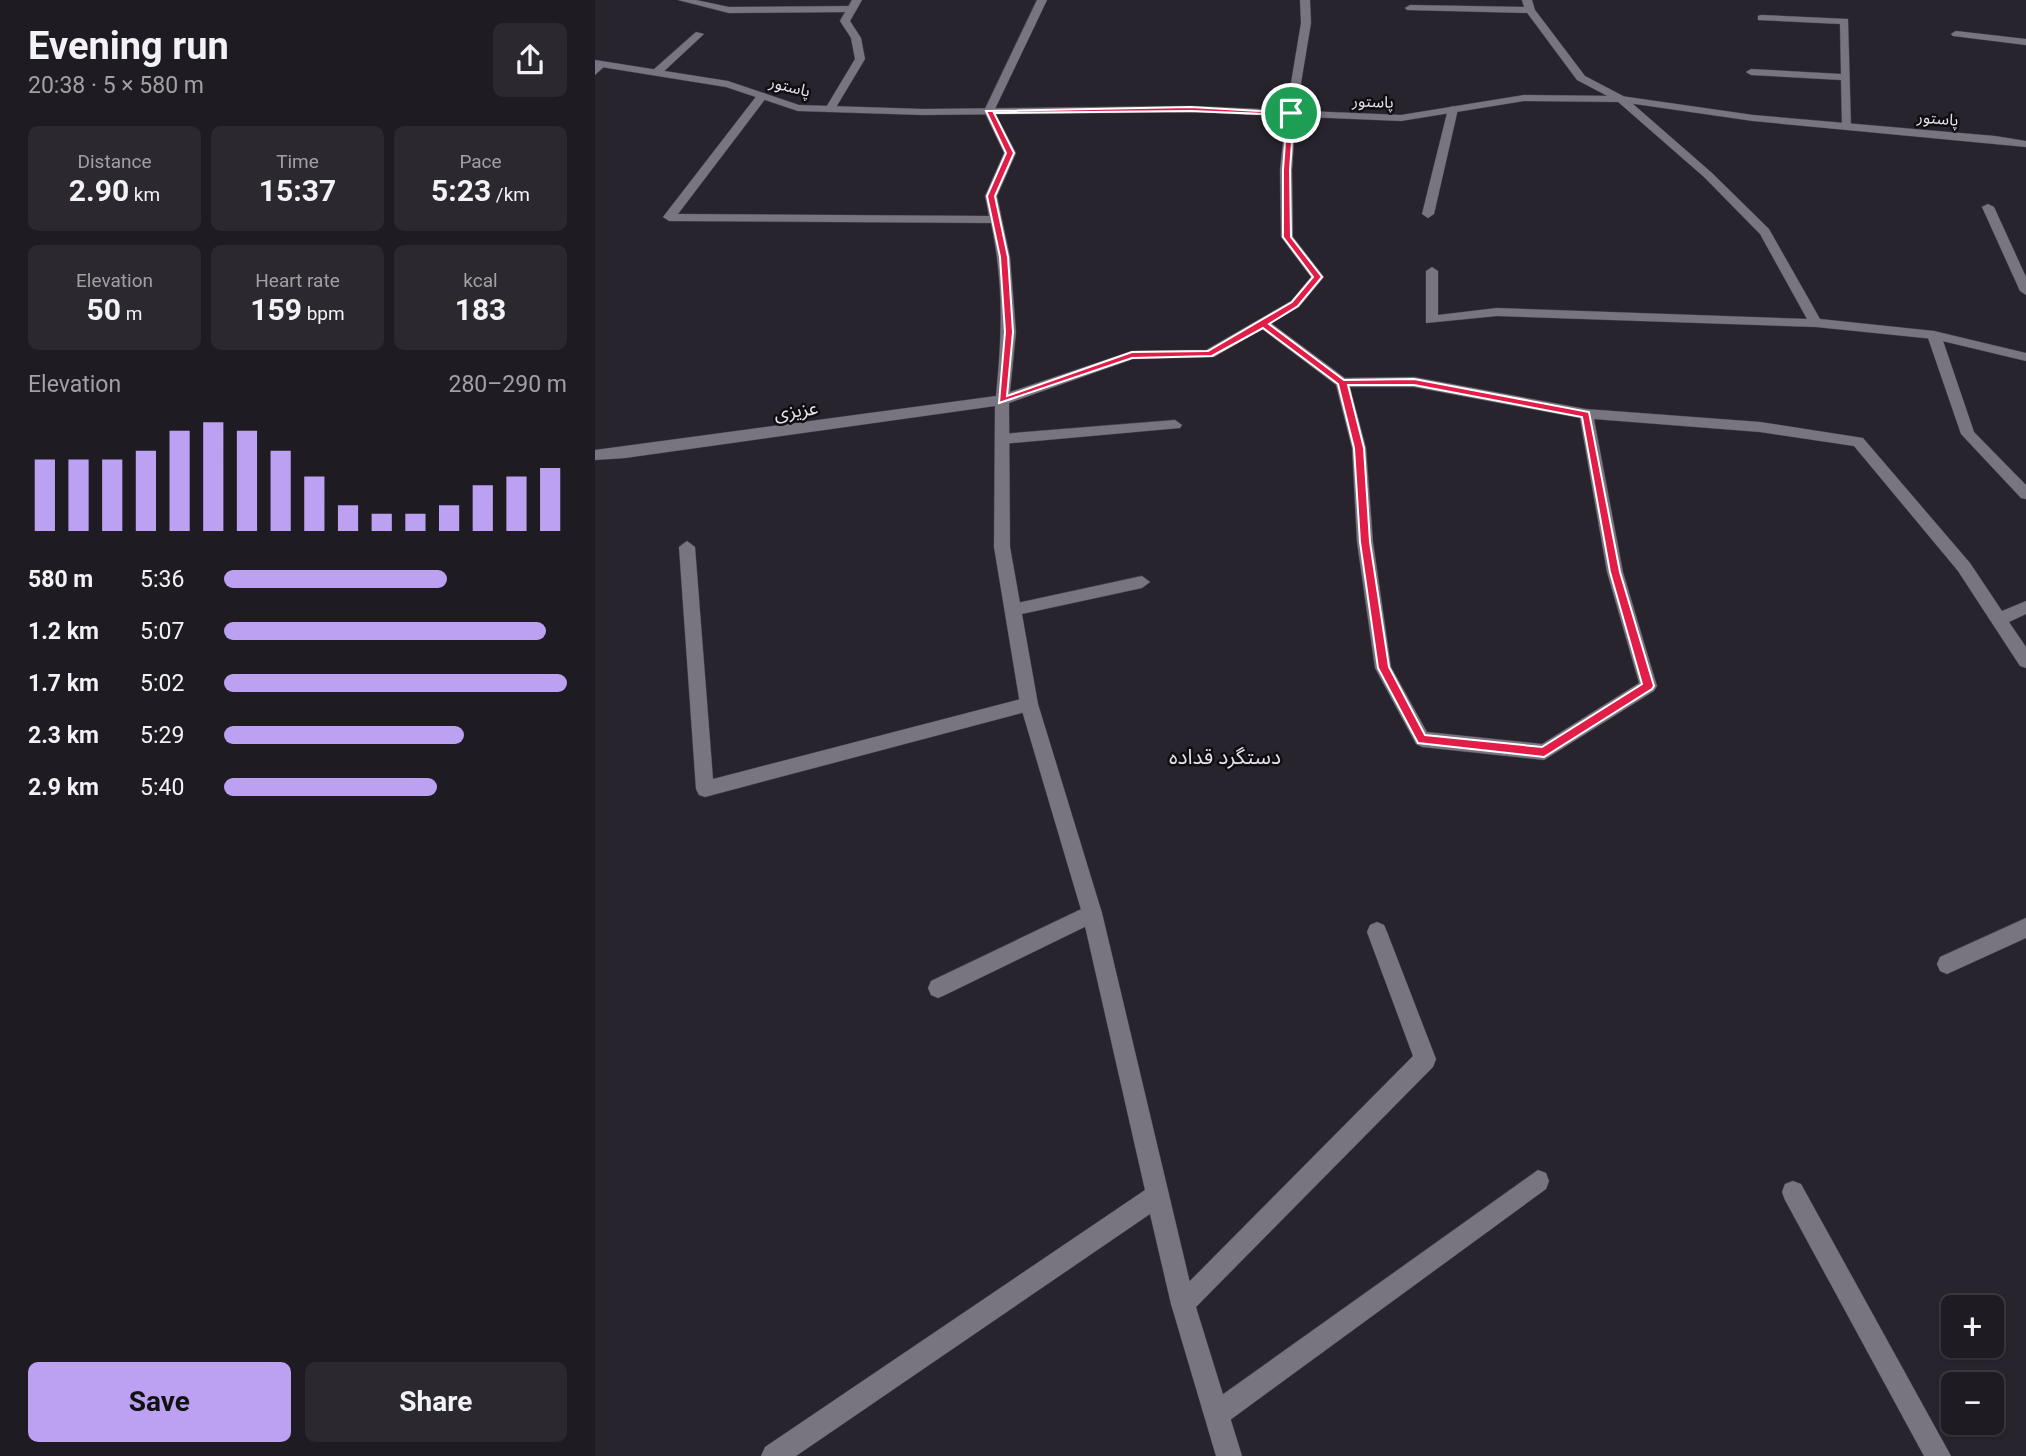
<!DOCTYPE html>
<html lang="en">
<head>
<meta charset="utf-8">
<style>
	body { margin:0; font-family:Roboto,"Noto Sans Arabic",sans-serif; background:#2b282f; color:#f1f3f6; height:100vh; display:flex; flex-direction:column; font-size:26px; white-space:nowrap }
	* { box-sizing:border-box; margin:0 }
	p { font-size:23px; color:#a1a1a5 }
	.icon { flex:none; width:38px; height:38px; fill:none; stroke:currentColor; stroke-width:2; stroke-linecap:round; stroke-linejoin:round }
	.map { position:relative; flex:1; overflow:hidden }
	.drawer { display:flex; flex-direction:column; background:#1e1b22; width:595px }
	.drawer>* { flex:none }
	.fabs { position:absolute; left:1346px; top:1295px; display:grid; gap:14px }
	.fabs a { display:grid; place-items:center; width:63px; height:63px; border-radius:10px; background:#1e1b22; box-shadow:0 2px 5px #0004,0 0 0 2px #3c3940; font-size:35px }
	.pin { position:absolute; display:grid; place-items:center; width:60px; height:60px; color:#fff; margin:-30px; border:4px solid #fff; border-radius:50%; box-shadow:0 2px 7px #0007 }
	.round { display:grid; place-items:center; flex:none; width:74px; height:74px; border-radius:10px; background:#2b282f }
	.overview { display:flex; align-items:center; justify-content:space-between; height:119px; padding:0 28px }
	h1 { font-size:38px; font-weight:700; line-height:52px }
	.figures { display:grid; grid-template-columns:repeat(3,1fr); gap:10px; height:119px; padding:7px 28px }
	.figures div { display:grid; align-content:center; border-radius:10px; background:#2b282f; text-align:center }
	.figures b { font-size:30px; font-weight:700 }
	.figures small { font-size:19px; font-weight:400 }
	.figures p { font-size:19px }
	.chart { height:196px; padding:14px 28px }
	.chart p { display:flex; justify-content:space-between }
	.chart svg { width:100%; height:126px; margin-top:7px; stroke:#bca0f2; stroke-width:6 }
	.primary-button { display:flex; gap:14px; margin-top:auto; padding:14px 28px }
	.primary-button a { flex:1; height:80px; border-radius:10px; background:#bca0f2; color:#111; font-size:28px; font-weight:700; line-height:80px; text-align:center }
	.primary-button a+a { background:#2b282f; color:#f1f3f6 }
	ul { padding:0 28px; list-style:none; font-size:23px }
	li { display:grid; grid-template-columns:112px 84px 1fr; align-items:center; height:52px }
	li i { height:18px; border-radius:9px; background:#bca0f2 }
	main { display:flex; flex:1; min-height:0 }
	.map>svg:first-child { display:block }
</style>
</head>
<body>
<main>
<section class="drawer">
<div class="overview"><div><h1>Evening run</h1><p>20:38 · 5 × 580 m</p></div><a class="round"><svg class="icon" aria-label="share" viewBox="0 0 24 24"><path d="M12 15V3M7 8l5-5 5 5M5 13v7h14v-7"/></svg></a></div>
<div class="figures">
<div><p>Distance</p><b>2.90<small> km</small></b></div>
<div><p>Time</p><b>15:37</b></div>
<div><p>Pace</p><b>5:23<small> /km</small></b></div>
</div>
<div class="figures">
<div><p>Elevation</p><b>50<small> m</small></b></div>
<div><p>Heart rate</p><b>159<small> bpm</small></b></div>
<div><p>kcal</p><b>183</b></div>
</div>
<div class="chart"><p><span>Elevation</span>280–290 m</p>
<svg viewBox="0 0 160 44" preserveAspectRatio="none"><path d="M5 44V19M15 44V19M25 44V19M35 44V16M45 44V9M55 44V6M65 44V9M75 44V16M85 44V25M95 44V35M105 44V38M115 44V38M125 44V35M135 44V28M145 44V25M155 44V22"/></svg>
</div>
<ul>
<li><b>580 m</b>5:36<i style="width:65%"></i></li>
<li><b>1.2 km</b>5:07<i style="width:94%"></i></li>
<li><b>1.7 km</b>5:02<i style="width:100%"></i></li>
<li><b>2.3 km</b>5:29<i style="width:70%"></i></li>
<li><b>2.9 km</b>5:40<i style="width:62%"></i></li>
</ul>
<div class="primary-button"><a>Save</a><a>Share</a></div>
</section>
<div class="map">
<svg width="1431" height="1456" viewBox="0 0 1431 1456">
	<rect width="100%" height="100%" fill="#28242e"/>
	<g fill="none" stroke-linecap="round" stroke-linejoin="round">
		<g stroke="#444149" stroke-width="1">
			<path id="service" d="M83,0H101L134,7L257,6L262,9L257,12L134,13Z
				M815,5L935,7L940,10L935,13L812,10L810,8Z
				M1166,15L1253,19L1256,128L1247,126L1246,80L1156,75L1151,72L1156,69L1246,74L1245,24L1163,20V16Z
				M1361,31L1431,39V45L1358,36L1356,34Z
				M101,32L109,34L65,75H57V71Z
				M3,62L12,64L0,75V66Z
				M858,106L863,109L839,214L833,218L827,214L853,109Z
				M1393,204L1399,207L1431,277V295L1425,291L1387,207Z
				M1339,331L1346,335L1379,432L1431,485V499L1426,498L1366,434L1332,335Z
				M580,420L587,425L585,428L407,444L400,439L407,434Z
				M92,541L100,547L118,779L434,697L440,699L443,704L440,709L434,711L110,797L104,795L101,789L84,547Z
				M547,576L555,582L547,588L418,616L410,610L418,604Z
				M497,904L504,906L507,913L504,920L350,995L343,998L336,995L333,988L336,981Z
				M1431,918V938L1352,974L1345,971L1342,964L1345,957Z
				M782,922L789,925L792,932L841,1059L838,1067L596,1312L588,1316L580,1312L576,1304L580,1296L818,1056L772,932L775,925Z
				M943,1170L951,1173L954,1181L951,1189L631,1423L622,1427L613,1423L609,1414L613,1405Z
				M1198,1181L1206,1184L1356,1456H1329L1190,1200L1187,1192L1190,1184Z"/>
		</g>
		<g stroke="#444149" stroke-width="1">
			<path id="minor" d="M257,0H267L255,21L266,38L270,59L240,109L235,112L230,109L260,59L256,38L245,21Z
				M442,0H452L399,111L421,153L402,196L415,257L421,332L415,392L537,351L611,350L696,301L716,277L686,237L685,170L691,113L706,23L705,0H715L716,23L701,113L697,170L698,237L729,277L704,307L676,323L750,378L819,377L991,409L1165,422L1268,438L1375,563L1407,611L1431,601V614L1414,622L1431,647V668L1425,666L1363,571L1259,446L1165,432L999,419L1028,572L1062,686L1059,691L949,760L827,747L821,744L780,668L762,542L757,448L741,385L667,329L619,357L538,359L414,403L415,547L443,704L507,913L600,1304L647,1456H621L576,1304L555,1214L201,1456H166L170,1447L550,1190L487,913L425,704L399,547L400,406L30,458L0,460V450L401,396C407,334 409,285 396,223L74,221L68,217L163,94H171V98L83,214L394,216L390,196L409,153L389,111ZM755,387H819L985,418L1012,572L1044,683L947,744L832,732L796,667L778,542L771,448Z
				M927,0H937L940,10L990,76L1030,97L1117,173L1174,229L1225,319L1339,331L1431,353V361L1339,339L1221,327L902,316L831,323V271L837,267L843,271V315L902,308L1212,319L1165,234L1109,177L1022,101L982,80L930,10Z"/>
		</g>
		<g stroke="#444149" stroke-width="1">
			<path id="tertiary" d="M0,60L133,81L204,105L328,109L596,106L806,115L929,95L1026,96L1158,115L1400,136L1431,141V147L1158,121L1026,102L929,101L806,121L596,112L328,115L203,111L131,87L0,66Z"/>
		</g>
		<use href="#service" fill="#787480" fill-rule="evenodd"/>
		<use href="#minor" fill="#787480" fill-rule="evenodd"/>
		<use href="#tertiary" fill="#787480" fill-rule="evenodd"/>
	</g>
	<path fill="#e11d48" stroke="#fff" stroke-width="2" fill-rule="evenodd" d="M596,107L699,113L695,170L696,237L727,277L703,306L674,324L749,380L819,379L994,412L1025,572L1059,686L1057,689L949,757L823,743L783,668L765,542L759,448L743,384L668,328L617,356L537,358L404,403L410,332L405,257L392,196L411,153L391,111ZM596,111L692,115L688,170V237L718,277L697,302L613,351L537,352L412,396L418,332L413,257L400,196L419,153L399,113ZM753,385H819L987,417L1015,572L1047,684L947,747L830,735L794,667L775,542L769,448Z"/>
	<g text-anchor="middle" stroke-width="5" stroke-linejoin="round" paint-order="stroke">
		<g font-size="16" fill="#e7e5eb" stroke="#100e13">
			<text transform="translate(195 86) rotate(14)" y="6">پاستور</text>
			<text transform="translate(778 101) rotate(2)" y="6">پاستور</text>
			<text transform="translate(1343 118) rotate(5)" y="6">پاستور</text>
		</g>
		<g font-size="19" fill="#e7e5eb" stroke="#100e13">
			<text transform="translate(201 410) rotate(-8)" y="7">عزیزی</text>
		</g>
		<g font-size="21" fill="#e7e5eb" stroke="#100e13">
			<text x="630" y="764">دستگرد قداده</text>
		</g>
	</g>
</svg>
<div class="fabs">
<a>+</a>
<a>−</a>
</div>
<div class="pin" style="left:696px;top:113px;background:#1e9e55"><svg class="icon" aria-label="arrive" viewBox="0 0 24 24"><path d="M6 21V4h12l-3 4 3 4H6"/></svg></div>
</div>
</main>
</body>
</html>
